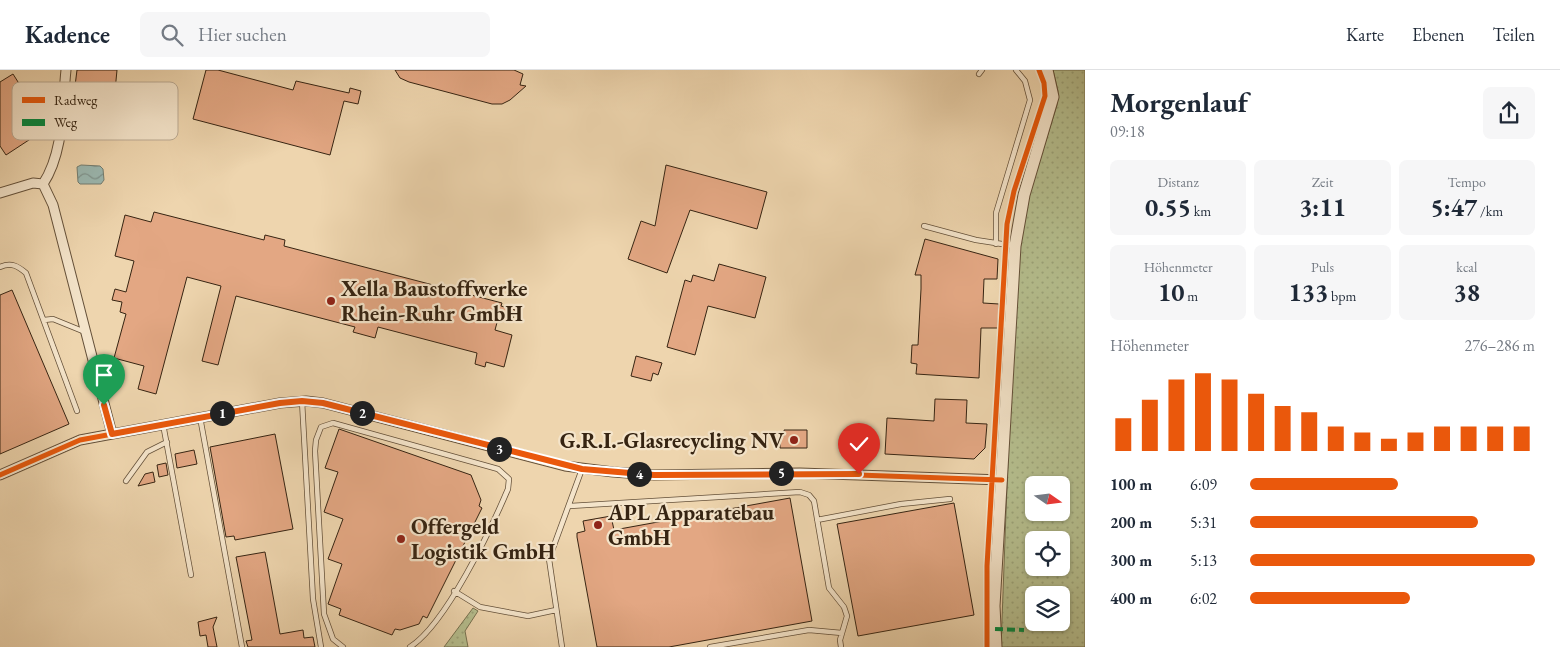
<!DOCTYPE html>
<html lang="de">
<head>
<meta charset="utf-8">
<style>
	body { margin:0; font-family:"EB Garamond",serif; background:#f6f6f7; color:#1f2937; height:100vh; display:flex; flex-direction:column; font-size:19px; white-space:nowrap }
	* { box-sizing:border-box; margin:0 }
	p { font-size:16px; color:#747a83 }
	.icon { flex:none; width:28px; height:28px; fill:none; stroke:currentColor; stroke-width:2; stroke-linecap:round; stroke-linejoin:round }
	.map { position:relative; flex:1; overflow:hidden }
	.sheet { display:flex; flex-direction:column; background:#fff; width:475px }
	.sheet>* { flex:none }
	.needle { width:32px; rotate:104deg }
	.controls { position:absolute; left:1025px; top:406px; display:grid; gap:10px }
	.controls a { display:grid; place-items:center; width:45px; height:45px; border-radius:8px; background:#fff; box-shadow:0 1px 4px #0004; font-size:25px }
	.pin { position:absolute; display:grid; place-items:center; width:42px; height:42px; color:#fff; margin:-51px -21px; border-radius:50% 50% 50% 0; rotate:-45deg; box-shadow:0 0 5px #0007 }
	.pin .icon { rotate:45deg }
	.km { position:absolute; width:25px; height:25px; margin:-12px; border-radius:50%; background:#222; color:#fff; font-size:14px; line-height:25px; text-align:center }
	.round { display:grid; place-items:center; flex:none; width:52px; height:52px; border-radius:8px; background:#f6f6f7 }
	.overview { display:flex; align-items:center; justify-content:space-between; height:85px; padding:0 25px }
	h1 { font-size:28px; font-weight:700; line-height:38px }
	.stats { display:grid; grid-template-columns:repeat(3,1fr); gap:8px; height:85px; padding:5px 25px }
	.stats div { display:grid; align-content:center; border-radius:8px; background:#f6f6f7; text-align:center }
	.stats b { font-size:25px; font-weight:700 }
	.stats small { font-size:14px; font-weight:400 }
	.stats p { font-size:14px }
	.chart { height:140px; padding:10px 25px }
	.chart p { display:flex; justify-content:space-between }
	.chart svg { width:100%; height:90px; margin-top:5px; stroke:#ea580c; stroke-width:6 }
	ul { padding:0 25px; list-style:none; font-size:16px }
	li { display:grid; grid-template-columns:80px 60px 1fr; align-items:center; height:38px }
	li i { height:12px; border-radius:6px; background:#ea580c }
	header { display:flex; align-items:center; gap:30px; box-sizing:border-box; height:70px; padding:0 25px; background:#fff; border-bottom:1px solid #e0e1e3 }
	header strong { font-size:24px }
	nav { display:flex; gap:28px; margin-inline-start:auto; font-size:18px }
	.search { width:350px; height:45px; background:#f6f6f7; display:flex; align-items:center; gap:12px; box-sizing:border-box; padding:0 18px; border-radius:8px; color:#747a83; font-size:19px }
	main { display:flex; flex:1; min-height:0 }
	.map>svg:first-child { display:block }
</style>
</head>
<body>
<header>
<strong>Kadence</strong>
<div class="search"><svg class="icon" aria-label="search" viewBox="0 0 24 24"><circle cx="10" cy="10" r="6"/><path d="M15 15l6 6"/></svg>Hier suchen</div>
<nav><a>Karte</a><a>Ebenen</a><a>Teilen</a></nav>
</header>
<main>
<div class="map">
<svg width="1085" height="577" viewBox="0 0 1085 577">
	<defs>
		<pattern id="grass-dots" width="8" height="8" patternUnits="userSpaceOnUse" patternTransform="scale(1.25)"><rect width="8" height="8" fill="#b5be8e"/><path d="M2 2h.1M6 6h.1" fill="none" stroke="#9ca379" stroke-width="1.8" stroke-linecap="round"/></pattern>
		<pattern id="water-waves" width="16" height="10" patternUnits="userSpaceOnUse" patternTransform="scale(1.25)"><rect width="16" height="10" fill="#9bb8b1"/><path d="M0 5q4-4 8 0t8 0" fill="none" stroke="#7f958f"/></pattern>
	</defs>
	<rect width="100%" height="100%" fill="#eed5ae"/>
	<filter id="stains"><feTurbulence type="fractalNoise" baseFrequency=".004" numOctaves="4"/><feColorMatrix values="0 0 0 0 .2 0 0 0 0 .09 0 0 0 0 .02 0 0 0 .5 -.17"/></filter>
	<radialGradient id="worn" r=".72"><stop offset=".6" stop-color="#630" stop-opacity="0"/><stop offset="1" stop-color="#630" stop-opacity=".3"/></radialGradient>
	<path fill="url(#grass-dots)" stroke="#767150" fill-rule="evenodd" d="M1053,0H1085V577H1001L1009,362L1021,160L1030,122L1057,35L1058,21ZM1034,415H1061V442H1034ZM1034,470H1061V498H1034ZM1034,525H1061V552H1034Z
		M1006,190L1009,196L997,371H996Z
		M473,538L478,541L465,561L468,577H444Z"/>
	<path fill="url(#water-waves)" stroke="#737d71" d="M81,95L100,96L103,99L104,110L101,114H80L78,112L77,97Z"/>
	<path fill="#e3a783" stroke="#362412" d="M77,0H117L115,21L75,16Z
		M206,0H218L293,20L296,11L349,23L350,18L361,21L358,34L344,31L330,85L193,49Z
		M395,0H514L523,4L520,15L526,16L510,30L502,34H492L409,12L400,8Z
		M13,4L32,34L19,41L35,66L6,85L0,76V12Z
		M666,95L767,122L757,159L690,140L667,203L628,189L641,151L655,156Z
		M154,142L264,170L265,165L285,170L284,176L502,233L501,236L515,240L513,248L499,245L495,260L512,265L504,297L486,292L485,297L475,294L477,283L378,257L375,268L353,262L355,257L236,226L218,295L202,291L221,216L187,207L156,324L138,319L144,296L114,288L126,244L120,242L122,232L112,230L115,219L126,222L134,191L115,186L125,145L151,152Z
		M925,169L998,189L997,209H984L983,233L999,234L998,258H981L979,308L916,304L917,294L911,293L912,275H918L921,219V205H915Z
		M719,194L766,207L755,248L708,236L695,285L667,277L685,210L691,212L693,205L714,211Z
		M12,220L69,354L0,384V225Z
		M636,286L662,293L658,305L653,303L651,311L631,306Z
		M935,329L967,330L966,353L987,354L985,378L974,389L885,384L887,348L934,351Z
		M339,359L471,405L481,430L479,436L482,438L427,548L423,546L419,554L400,560L395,559L392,565L339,545L341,539L328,534L342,494L328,489L343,449L324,442L338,402L325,398Z
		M784,360H807V378H780V366H784Z
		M275,364L293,459L235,470L234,466L226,467L210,377Z
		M194,380L197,394L177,398L175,384Z
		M166,393L168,405L159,407L157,395Z
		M153,402L155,412L138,416L145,404Z
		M790,428L812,551L669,577H597L577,467V463L585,461L583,451L611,446L614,460Z
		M954,433L974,545L858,566L837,454Z
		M265,482L280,564L303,560L304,568L313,567L315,577H248L246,571L252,570L236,487Z
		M217,547L213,557L217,577H208L206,565L200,566L198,552Z"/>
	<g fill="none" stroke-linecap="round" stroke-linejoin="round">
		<g stroke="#645039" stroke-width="6">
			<path id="service" d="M979,4L982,0
				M924,156L976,170L1015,176
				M996,174V143L1030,30L1025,11L1016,0
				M0,197C11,192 18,196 26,203L77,341
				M44,250L53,249L85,262
				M302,331L313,529L321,577
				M200,347L242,577
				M163,354L191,505
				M126,411L147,382L167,372
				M570,436L800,422L809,425L814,431L829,518L844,537L847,546L840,570L841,577
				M817,450L901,434L950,429
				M454,521L480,537L528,546L556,540
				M343,577L333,569L324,544L315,381L316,370L321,357L333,353L498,399L509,409L508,419C491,459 446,554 410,577
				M562,577L549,489L582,399
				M710,577L809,560L842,563"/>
		</g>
		<g stroke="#645039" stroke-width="11">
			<path id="minor" d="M66,0C62,38 64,82 43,114L53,135L112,364
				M0,123L33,113L43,114
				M0,405L80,370L280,333L306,331L323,333L565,396L613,402L654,405L800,403L1002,410"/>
		</g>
		<g stroke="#645039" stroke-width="13">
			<path id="tertiary" d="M996,577L994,536L1015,176L1024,125L1053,27L1047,0"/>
		</g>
		<path stroke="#362412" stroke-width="2" stroke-dasharray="1 2.5" stroke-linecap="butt" d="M1006,162L1010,137"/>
		<use href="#service" stroke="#f4e4ca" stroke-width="4.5"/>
		<use href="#minor" stroke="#f4e4ca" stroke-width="9"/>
		<use href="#tertiary" stroke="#f4e4ca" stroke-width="11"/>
		<path stroke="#00873e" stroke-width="4" stroke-dasharray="8 4" stroke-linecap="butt" d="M995,559L1024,560"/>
		<g stroke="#f4e4ca" stroke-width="8">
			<path id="cycleway" d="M0,405L80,370L280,333L306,331L323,333L565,396L613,402L654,405L800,403L1002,410
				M987,577V496L1007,154L1014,121L1045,26L1044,13L1039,0"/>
		</g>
		<use href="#cycleway" stroke="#e8590c" stroke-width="5"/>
	</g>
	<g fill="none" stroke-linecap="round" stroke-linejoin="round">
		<g stroke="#fff" stroke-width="10">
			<path id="route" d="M104,335L112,364L280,333L302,331L323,333L582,399L654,405L859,404"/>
		</g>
		<use href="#route" stroke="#ea580c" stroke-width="6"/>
	</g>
	<g fill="#8f2418" stroke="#f4e4ca" stroke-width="2">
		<circle cx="331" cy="231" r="5"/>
		<circle cx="794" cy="370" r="5"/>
		<circle cx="598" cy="455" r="5"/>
		<circle cx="401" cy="469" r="5"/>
	</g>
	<g text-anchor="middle" stroke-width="4.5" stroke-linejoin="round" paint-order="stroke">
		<g font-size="22" font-weight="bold" fill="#362412" stroke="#f4e4ca" text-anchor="start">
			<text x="341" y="226">Xella Baustoffwerke<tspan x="341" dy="25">Rhein-Ruhr GmbH</tspan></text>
			<text x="784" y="378" text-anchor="end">G.R.I.-Glasrecycling NV</text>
			<text x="608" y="450">APL Apparatebau<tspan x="608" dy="25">GmbH</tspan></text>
			<text x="411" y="464">Offergeld<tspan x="411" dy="25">Logistik GmbH</tspan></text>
		</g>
	</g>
	<rect x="12" y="12" width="166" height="58" rx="8" fill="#f4e4ca" stroke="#bbaa93" stroke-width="1"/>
	<rect x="22" y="27" width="23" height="6" fill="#e8590c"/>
	<rect x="22" y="49" width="23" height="7" fill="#00873e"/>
	<g font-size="14" fill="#362412">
		<text x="54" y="35">Radweg</text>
		<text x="54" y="57">Weg</text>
	</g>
	<rect width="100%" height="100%" filter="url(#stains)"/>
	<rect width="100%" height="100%" fill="url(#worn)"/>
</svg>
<div class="controls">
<a><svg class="needle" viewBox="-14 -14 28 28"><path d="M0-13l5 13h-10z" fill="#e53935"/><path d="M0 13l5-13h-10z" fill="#747a83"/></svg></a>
<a><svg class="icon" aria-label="locate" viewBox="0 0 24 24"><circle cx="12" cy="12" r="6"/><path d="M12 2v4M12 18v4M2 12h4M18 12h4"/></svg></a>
<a><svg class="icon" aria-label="layers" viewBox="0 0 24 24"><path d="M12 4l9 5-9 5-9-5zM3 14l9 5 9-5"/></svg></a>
</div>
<div class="pin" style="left:104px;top:335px;background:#1e9e55"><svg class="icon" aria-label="arrive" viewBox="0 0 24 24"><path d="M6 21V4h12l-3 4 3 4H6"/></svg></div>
<div class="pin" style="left:859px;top:404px;background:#d93025"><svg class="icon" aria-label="check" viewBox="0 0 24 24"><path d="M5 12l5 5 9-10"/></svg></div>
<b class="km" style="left:222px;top:343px">1</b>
<b class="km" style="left:362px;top:343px">2</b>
<b class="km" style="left:499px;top:379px">3</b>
<b class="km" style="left:639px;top:404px">4</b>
<b class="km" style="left:781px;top:403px">5</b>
</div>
<section class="sheet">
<div class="overview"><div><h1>Morgenlauf</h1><p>09:18</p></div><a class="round"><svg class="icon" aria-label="share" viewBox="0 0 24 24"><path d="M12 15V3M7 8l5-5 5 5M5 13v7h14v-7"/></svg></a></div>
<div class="stats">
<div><p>Distanz</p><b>0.55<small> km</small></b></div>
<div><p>Zeit</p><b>3:11</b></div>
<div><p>Tempo</p><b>5:47<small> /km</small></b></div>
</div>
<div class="stats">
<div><p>Höhenmeter</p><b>10<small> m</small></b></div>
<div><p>Puls</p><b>133<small> bpm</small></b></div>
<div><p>kcal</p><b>38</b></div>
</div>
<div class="chart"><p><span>Höhenmeter</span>276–286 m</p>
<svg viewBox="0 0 160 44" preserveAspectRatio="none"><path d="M5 44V28M15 44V19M25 44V9M35 44V6M45 44V9M55 44V16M65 44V22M75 44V25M85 44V32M95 44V35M105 44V38M115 44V35M125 44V32M135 44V32M145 44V32M155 44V32"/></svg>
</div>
<ul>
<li><b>100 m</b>6:09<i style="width:52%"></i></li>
<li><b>200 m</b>5:31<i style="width:80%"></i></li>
<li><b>300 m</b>5:13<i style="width:100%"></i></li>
<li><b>400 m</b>6:02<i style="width:56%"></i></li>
</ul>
</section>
</main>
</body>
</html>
